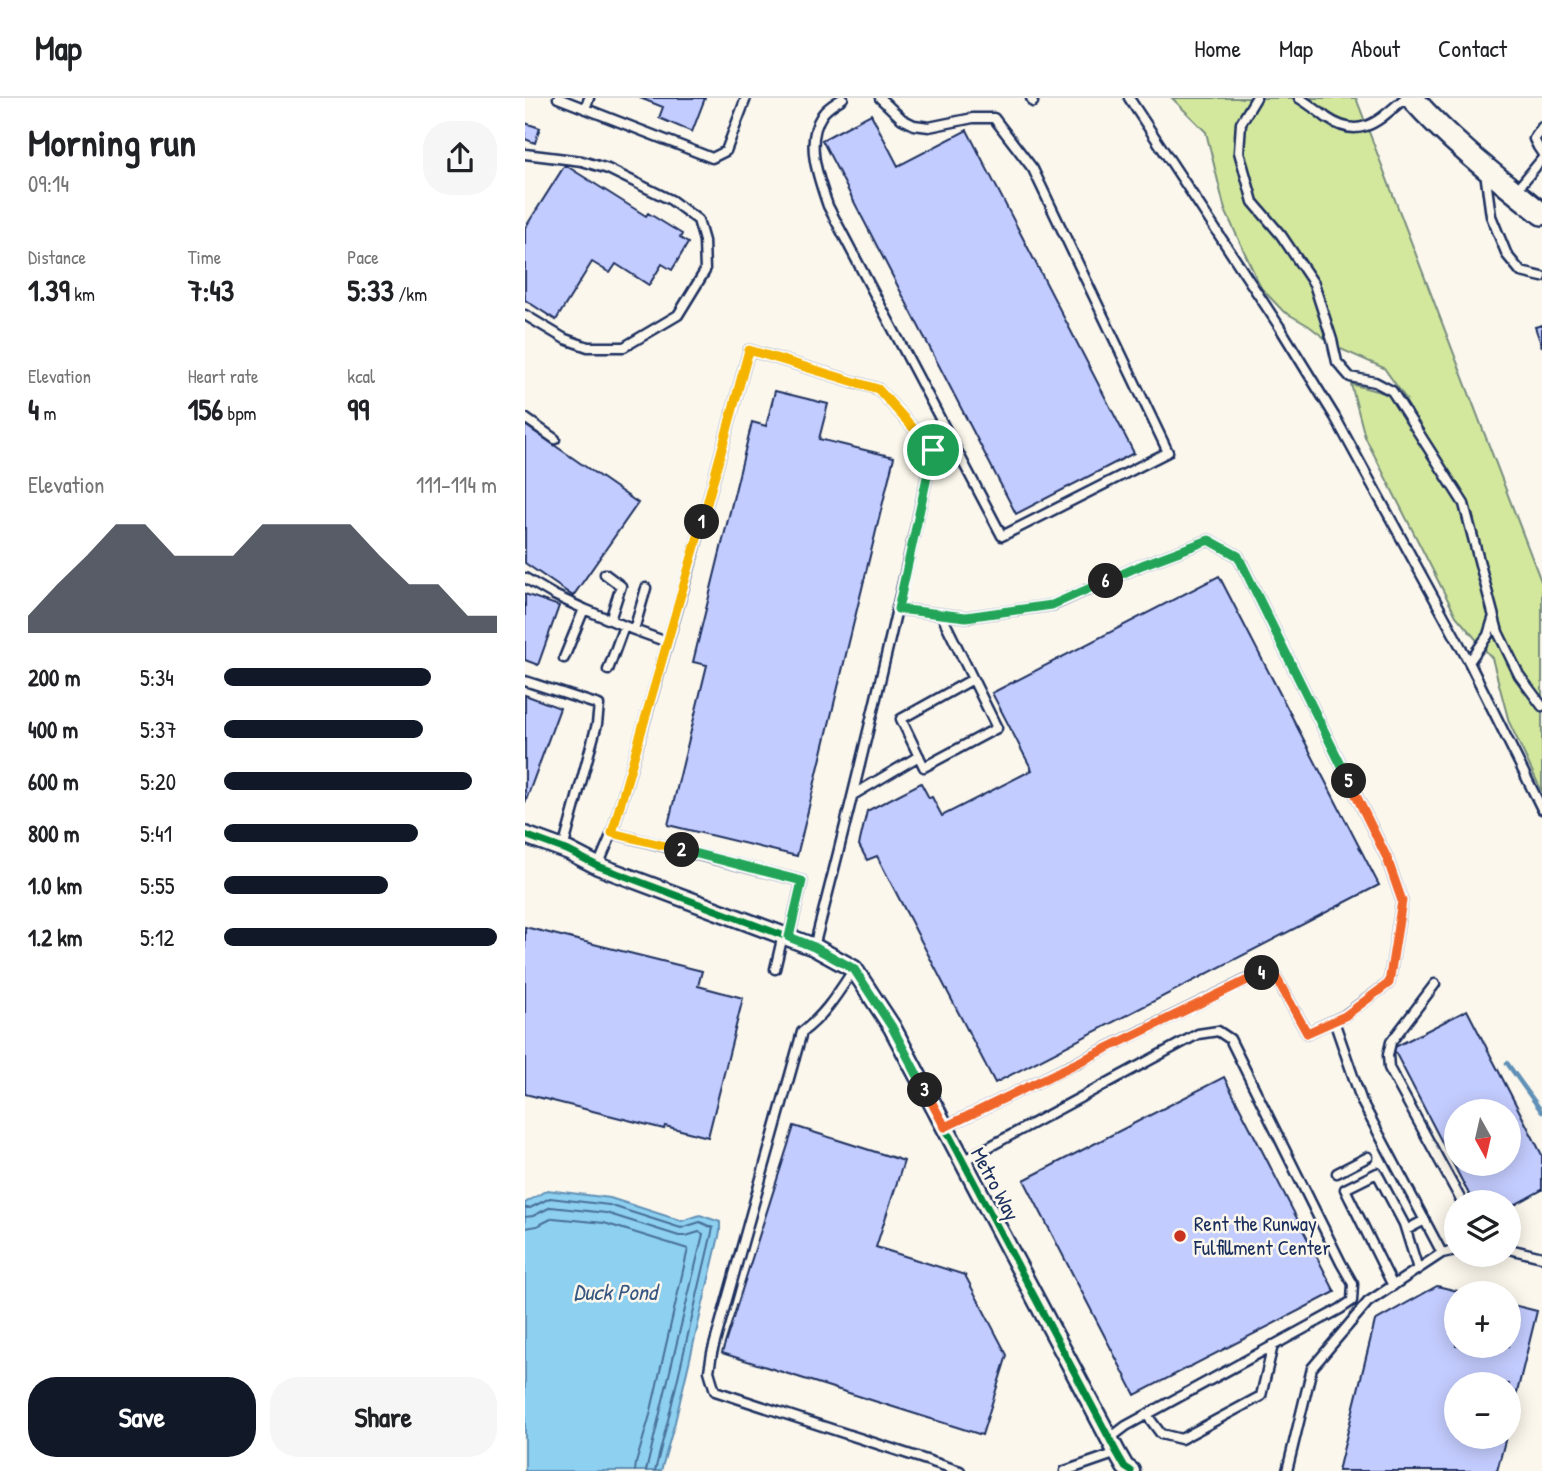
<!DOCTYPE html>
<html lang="en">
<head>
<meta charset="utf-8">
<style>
	body { margin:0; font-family:"Patrick Hand",sans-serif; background:#f6f6f6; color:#202124; height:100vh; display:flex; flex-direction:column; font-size:26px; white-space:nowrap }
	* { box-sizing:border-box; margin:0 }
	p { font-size:23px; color:#757577 }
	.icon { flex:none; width:38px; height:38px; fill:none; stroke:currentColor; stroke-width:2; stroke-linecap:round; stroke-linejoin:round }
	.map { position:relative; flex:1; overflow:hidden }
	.panel { display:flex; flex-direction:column; background:#fff; width:525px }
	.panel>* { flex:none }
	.needle { width:46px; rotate:172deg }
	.controls { position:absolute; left:919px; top:1001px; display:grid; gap:14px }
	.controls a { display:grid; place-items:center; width:77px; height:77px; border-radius:50%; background:#fff; box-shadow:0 4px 18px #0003; font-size:35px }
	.pin { position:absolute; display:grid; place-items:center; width:60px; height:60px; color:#fff; margin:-30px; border:4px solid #fff; border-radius:50%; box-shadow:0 2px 7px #0007 }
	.km { position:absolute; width:35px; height:35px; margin:-18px; border-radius:50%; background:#222; color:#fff; font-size:19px; line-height:35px; text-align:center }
	.round { display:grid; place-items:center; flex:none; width:74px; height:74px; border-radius:28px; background:#f6f6f6 }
	.summary { display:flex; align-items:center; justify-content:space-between; height:119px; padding:0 28px }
	h1 { font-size:38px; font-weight:700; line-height:52px }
	.figures { display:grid; grid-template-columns:repeat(3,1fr); gap:10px; height:119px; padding:7px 28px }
	.figures div { display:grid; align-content:center }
	.figures b { font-size:30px; font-weight:700 }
	.figures small { font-size:19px; font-weight:400 }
	.figures p { font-size:19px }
	.chart { height:196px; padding:14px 28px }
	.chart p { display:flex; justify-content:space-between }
	.chart svg { width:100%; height:126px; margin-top:7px; fill:#111827; opacity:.7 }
	.primary-button { display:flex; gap:14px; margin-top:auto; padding:14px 28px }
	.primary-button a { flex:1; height:80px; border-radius:28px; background:#111827; color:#fff; font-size:28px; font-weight:700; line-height:80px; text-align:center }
	.primary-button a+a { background:#f6f6f6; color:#202124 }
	ul { padding:0 28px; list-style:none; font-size:23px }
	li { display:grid; grid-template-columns:112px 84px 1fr; align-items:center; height:52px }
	li i { height:18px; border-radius:9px; background:#111827 }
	header { display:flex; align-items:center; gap:42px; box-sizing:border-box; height:98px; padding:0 35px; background:#fff; border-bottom:2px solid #e0e0e0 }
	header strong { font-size:33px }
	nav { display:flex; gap:38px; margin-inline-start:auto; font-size:24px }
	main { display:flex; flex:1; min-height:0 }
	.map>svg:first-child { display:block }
</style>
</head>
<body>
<header>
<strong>Map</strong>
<nav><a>Home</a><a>Map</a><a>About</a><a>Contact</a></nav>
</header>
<main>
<section class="panel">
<div class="summary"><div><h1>Morning run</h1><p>09:14</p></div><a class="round"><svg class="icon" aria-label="share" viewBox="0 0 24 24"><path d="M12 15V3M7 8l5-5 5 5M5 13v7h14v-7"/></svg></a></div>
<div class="figures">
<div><p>Distance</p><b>1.39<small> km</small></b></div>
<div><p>Time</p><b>7:43</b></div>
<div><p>Pace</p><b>5:33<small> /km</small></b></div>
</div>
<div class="figures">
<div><p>Elevation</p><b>4<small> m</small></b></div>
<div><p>Heart rate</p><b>156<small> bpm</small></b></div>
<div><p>kcal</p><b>99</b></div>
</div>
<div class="chart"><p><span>Elevation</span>111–114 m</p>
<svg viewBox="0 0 160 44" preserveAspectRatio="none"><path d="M0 44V38L10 27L20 17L30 6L40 6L50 17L60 17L70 17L80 6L90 6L100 6L110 6L120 17L130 27L140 27L150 38L160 38V44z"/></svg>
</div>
<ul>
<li><b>200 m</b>5:34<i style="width:76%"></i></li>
<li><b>400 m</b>5:37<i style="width:73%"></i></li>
<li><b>600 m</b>5:20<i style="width:91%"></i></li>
<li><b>800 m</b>5:41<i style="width:71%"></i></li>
<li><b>1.0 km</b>5:55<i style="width:60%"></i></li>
<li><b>1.2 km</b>5:12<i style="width:100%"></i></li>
</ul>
<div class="primary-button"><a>Save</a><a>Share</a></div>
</section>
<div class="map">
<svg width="1017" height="1373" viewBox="0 0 1017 1373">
	<rect width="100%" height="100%" fill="#fbf7ec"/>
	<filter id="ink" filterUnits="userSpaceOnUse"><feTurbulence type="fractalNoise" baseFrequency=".0143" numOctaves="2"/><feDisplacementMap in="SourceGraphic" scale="14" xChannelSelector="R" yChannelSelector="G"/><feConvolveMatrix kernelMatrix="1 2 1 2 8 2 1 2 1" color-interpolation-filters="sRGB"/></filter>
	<g filter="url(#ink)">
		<path fill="#d3e89d" stroke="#778c7e" stroke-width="2" d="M647,0H831L1017,486V694L984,624L967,560L931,518L840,339L826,286L881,301L859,270L811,249L784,228L758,213L736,190L700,112L681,34Z"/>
		<path fill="#8ed0f0" stroke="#6090b6" stroke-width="2" d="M22,1092L85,1100L157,1123L175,1117L195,1124V1134L150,1324L136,1373H0V1105Z"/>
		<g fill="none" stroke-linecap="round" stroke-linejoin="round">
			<path stroke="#496f98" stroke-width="2" d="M0,1110H5L25,1100L84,1107L156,1130L175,1124L188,1130L143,1322L130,1373
				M0,1119L8,1118L26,1109L81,1115L154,1138H161L174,1134L178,1136L121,1373
				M0,1130L12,1128L28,1120L79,1125L163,1151L125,1317L111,1365L110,1373"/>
			<path stroke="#6090b6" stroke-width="4.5" d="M982,965L1017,1014"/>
		</g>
		<path fill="#c3ccfe" stroke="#1b2f5e" stroke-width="2" fill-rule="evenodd" d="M115,0H180L167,34L134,20L138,9Z
			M346,16L373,68L442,32L609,355L491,416L297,42Z
			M0,25L15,30L10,45L0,41Z
			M40,67L121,118L123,115L157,136L155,140L163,145L147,172L137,166L124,187L91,166L85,175L67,164L31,222L0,202V130Z
			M1017,227V249L1010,229Z
			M250,293L303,306L294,341L369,359L272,758L143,727L182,567L168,564L227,324L241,328Z
			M0,327L113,405L48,498L0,465Z
			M694,478L854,787L470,985L352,758L342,762L334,747L342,713L396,685L404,700L407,699L417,718L507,672L467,595Z
			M0,496L34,508L13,567L0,562Z
			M0,597L35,610L0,705Z
			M0,829L177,873L173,888L218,900L183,1039L140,1028L139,1031L0,996Z
			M942,912L1017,1057V1092L984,1110V1104H948L868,950ZM931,1013H984V1066H931Z
			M699,979L810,1194L610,1297L499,1082Z
			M269,1028L379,1063L351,1149L440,1177L482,1257L457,1337L197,1255Z
			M912,1188L941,1195H931V1248H984V1206L1012,1213L984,1327V1286H931V1339H981L972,1373H813L850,1223Z"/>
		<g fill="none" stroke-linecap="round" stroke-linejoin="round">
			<g stroke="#1b2f5e" stroke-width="13">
				<path id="service" d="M33,0L187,60L201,53L221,0
					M318,0C311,5 302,9 297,17C279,44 294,81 303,108L477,438L643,354L508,71L469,20H448L404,29L389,27L377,21L355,0
					M506,0L508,4
					M604,0L754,228L810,319L944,564L1017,711
					M731,0L716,25L714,54L728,104L756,137L789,186L807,242L812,264L825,279L850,284L867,293L939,406L973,534L994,577L1017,608
					M774,0C784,6 793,13 802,20C836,43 854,22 880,0
					M60,11L64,0
					M1017,29L1009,41L1013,49L1017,55
					M0,56L57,63L83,71L146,102L173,122L179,143L180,173L153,217L99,249H63L40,241L0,217
					M960,74L966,118L982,157L996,174L1017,179
					M990,94L1017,61
					M0,320L30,341
					M408,352L426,343
					M80,476L96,488L85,522
					M0,480L29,497L59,511L39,560
					M59,511L109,532L142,544
					M373,511L441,519L528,507L617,467L684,442L713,458L862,760L877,803L864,885L819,918L782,935L746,870L420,1029
					M416,516L472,630L399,669L376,621L448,581
					M109,532L121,490
					M944,564L963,537L968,521
					M83,572L99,528
					M0,583L74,607L72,626L38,751
					M328,697L394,658
					M87,735L167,461L224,252L353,291L408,352C371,519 332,684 289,849
					M73,768L87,735L277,783L264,839
					M250,871L258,837
					M329,871C313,895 300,917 277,934L187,1255L184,1273L190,1293L435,1373
					M910,886L866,944L863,957L864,970L937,1104
					M809,923L837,1004L917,1155
					M438,1063L673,936L693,933L705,941L816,1165L828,1186L827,1203L815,1211L601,1328L584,1341
					M812,1075L843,1059
					M881,1132L900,1122
					M984,1151L1017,1159
					M868,1188L820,1091L852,1075L879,1126L893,1171
					M622,1317L636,1336L656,1341L736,1298L748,1247
					M540,1373L592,1355
					M762,1373L787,1270L843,1204L917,1155L931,1152"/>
			</g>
			<g stroke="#1b2f5e" stroke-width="21">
				<path id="minor" d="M0,737L44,753L73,768L289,849L329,871L367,929L592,1355L600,1369L606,1373"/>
			</g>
			<g stroke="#1b2f5e" stroke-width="26">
				<path id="secondary" d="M887,0C927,45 971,79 1017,116"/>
			</g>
			<use href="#service" stroke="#fbf7ec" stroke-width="8"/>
			<use href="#minor" stroke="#fbf7ec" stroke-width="16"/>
			<use href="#secondary" stroke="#fbf7ec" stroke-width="21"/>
			<g stroke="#fbf7ec" stroke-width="11">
				<path id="cycleway" d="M0,737L44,753L73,768L289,849L329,871L367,929L592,1355L600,1369L606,1373"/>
			</g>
			<use href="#cycleway" stroke="#00873e" stroke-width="7"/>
		</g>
	</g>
	<g fill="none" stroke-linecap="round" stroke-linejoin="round" filter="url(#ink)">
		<g stroke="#fff" stroke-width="14">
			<path id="split-1" d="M177,424L224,252L353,291L408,352"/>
		</g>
		<g stroke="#fff" stroke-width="14">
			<path id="split-2" d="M157,752L87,735L177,424"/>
		</g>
		<g stroke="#fff" stroke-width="14">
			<path id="split-3" d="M157,752L277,783L264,839L289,849L329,871L367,929L400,992"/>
		</g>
		<g stroke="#fff" stroke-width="14">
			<path id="split-4" d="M400,992L420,1029L737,875"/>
		</g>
		<g stroke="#fff" stroke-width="14">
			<path id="split-5" d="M737,875L746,870L782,935L820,918L864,885L877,803L862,760L824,683"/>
		</g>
		<g stroke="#fff" stroke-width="14">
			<path id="split-6" d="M581,483L617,467L684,442L713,458L824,683"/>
		</g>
		<g stroke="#fff" stroke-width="14">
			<path id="split-7" d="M408,352L373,511L441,519L527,507L581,483"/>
		</g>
		<use href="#split-1" stroke="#f5b400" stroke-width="9"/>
		<use href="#split-2" stroke="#f5b400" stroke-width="9"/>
		<use href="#split-3" stroke="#22a559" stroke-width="9"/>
		<use href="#split-4" stroke="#f0652b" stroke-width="9"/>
		<use href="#split-5" stroke="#f0652b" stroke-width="9"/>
		<use href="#split-6" stroke="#22a559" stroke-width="9"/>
		<use href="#split-7" stroke="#22a559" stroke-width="9"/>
	</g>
	<circle fill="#c8321e" stroke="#fbf7ec" stroke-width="2.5" cx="655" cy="1138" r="7"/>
	<g text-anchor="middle" stroke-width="5" stroke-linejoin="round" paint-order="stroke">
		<g font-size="21" fill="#1b2f5e" stroke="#fbf7ec">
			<text transform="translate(470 1086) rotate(62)" y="7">Metro Way</text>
		</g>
		<g font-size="21" fill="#1b2f5e" stroke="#fbf7ec" text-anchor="start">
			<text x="669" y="1133">Rent the Runway<tspan x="669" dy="24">Fulfillment Center</tspan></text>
		</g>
		<g font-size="23" font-style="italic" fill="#385782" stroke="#fbf7ec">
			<text x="90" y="1202">Duck Pond</text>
		</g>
	</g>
</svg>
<div class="controls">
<a><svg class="needle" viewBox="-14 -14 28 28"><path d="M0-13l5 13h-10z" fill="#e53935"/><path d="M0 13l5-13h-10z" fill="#757577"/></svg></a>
<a><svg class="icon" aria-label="layers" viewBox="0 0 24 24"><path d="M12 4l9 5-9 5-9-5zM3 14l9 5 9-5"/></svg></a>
<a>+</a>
<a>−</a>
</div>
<div class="pin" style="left:408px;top:352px;background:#1e9e55"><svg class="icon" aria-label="arrive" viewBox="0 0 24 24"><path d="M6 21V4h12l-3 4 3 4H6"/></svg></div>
<b class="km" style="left:177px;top:424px">1</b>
<b class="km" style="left:157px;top:752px">2</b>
<b class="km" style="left:400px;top:992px">3</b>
<b class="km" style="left:737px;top:875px">4</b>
<b class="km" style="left:824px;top:683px">5</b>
<b class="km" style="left:581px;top:483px">6</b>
</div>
</main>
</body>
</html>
